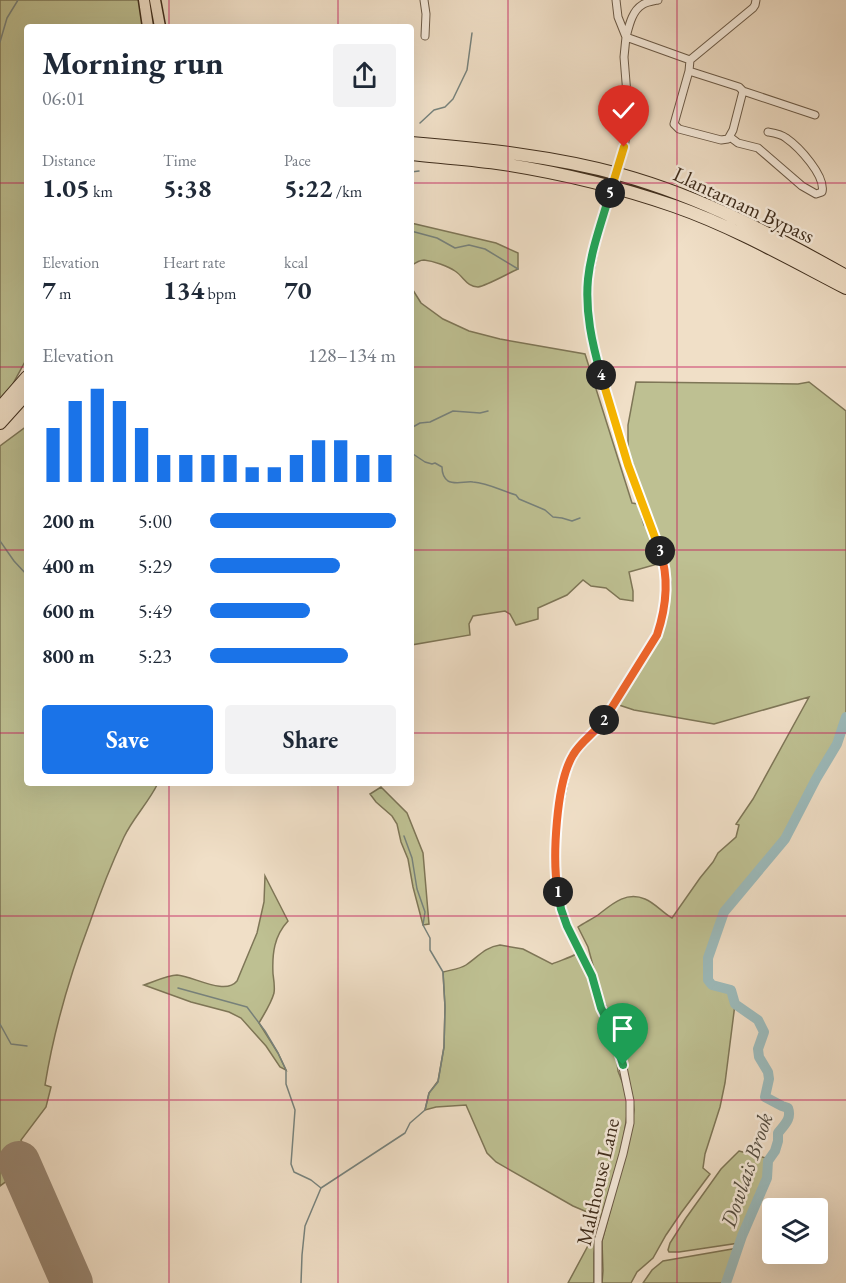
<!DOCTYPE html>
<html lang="en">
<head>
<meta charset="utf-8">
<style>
	body { margin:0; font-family:"EB Garamond",serif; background:#f2f2f3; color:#1f2937; height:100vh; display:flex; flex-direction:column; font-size:22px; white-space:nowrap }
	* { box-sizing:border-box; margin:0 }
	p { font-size:20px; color:#747a83 }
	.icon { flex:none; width:33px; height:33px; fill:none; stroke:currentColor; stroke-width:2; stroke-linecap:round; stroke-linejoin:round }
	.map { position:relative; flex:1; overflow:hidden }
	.details { position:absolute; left:24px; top:24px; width:390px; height:762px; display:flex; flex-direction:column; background:#fff; border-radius:6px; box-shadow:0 6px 24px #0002 }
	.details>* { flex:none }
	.controls { position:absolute; left:762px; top:1198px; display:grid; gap:12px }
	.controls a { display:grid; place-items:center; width:66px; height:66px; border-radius:6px; background:#fff; box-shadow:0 6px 24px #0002; font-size:30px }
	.pin { position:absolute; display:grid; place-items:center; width:51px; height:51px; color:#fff; margin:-62px -26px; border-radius:50% 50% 50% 0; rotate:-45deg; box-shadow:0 0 6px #0007 }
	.pin .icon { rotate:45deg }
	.km { position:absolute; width:30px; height:30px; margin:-15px; border-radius:50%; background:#222; color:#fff; font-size:16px; line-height:30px; text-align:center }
	.round { display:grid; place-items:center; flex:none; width:63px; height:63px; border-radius:6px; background:#f2f2f3 }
	.headline { display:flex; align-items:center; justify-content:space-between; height:102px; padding:0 18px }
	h1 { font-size:33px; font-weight:700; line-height:45px }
	.figures { display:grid; grid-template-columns:repeat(3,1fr); gap:9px; height:102px; padding:6px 18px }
	.figures div { display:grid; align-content:center }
	.figures b { font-size:26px; font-weight:700 }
	.figures small { font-size:16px; font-weight:400 }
	.figures p { font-size:16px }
	.chart { height:168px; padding:12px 18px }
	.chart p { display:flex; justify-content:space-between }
	.chart svg { width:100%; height:108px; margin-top:6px; stroke:#1a73e8; stroke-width:6 }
	.action { display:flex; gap:12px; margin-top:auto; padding:12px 18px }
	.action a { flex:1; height:69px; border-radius:6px; background:#1a73e8; color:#fff; font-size:24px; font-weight:700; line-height:69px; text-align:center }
	.action a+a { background:#f2f2f3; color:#1f2937 }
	ul { padding:0 18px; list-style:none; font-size:20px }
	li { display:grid; grid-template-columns:96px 72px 1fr; align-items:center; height:45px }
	li i { height:15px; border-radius:8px; background:#1a73e8 }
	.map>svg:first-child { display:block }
</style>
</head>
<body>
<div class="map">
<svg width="846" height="1283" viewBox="0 0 846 1283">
	<rect width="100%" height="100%" fill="#f0dfc7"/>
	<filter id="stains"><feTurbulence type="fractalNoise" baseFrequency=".00333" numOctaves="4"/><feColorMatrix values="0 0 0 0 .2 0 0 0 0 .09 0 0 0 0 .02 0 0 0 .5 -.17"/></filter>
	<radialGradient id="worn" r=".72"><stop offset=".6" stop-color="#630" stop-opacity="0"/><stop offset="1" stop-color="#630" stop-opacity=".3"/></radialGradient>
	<path fill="#bec092" stroke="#7e7657" stroke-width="1.5" d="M0,0H140L145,27H27V358L10,389L0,401Z
		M411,223L496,243L518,253V269C509,273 486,286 478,287C467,287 464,277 455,271C448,266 433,261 424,260C419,260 415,263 411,266Z
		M411,287L421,303L443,319L469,331L500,339L585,354L632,503L638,504L644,525L648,528L661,563L629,572L633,591V601L620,599L606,588L591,586L583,580L567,595L538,608V619L516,625L510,614L505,611L473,616L469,624L470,635L411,645Z
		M636,382L798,384L809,382L846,411V717L837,744L816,779L785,839L724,912L708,958V980L712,985L731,990L735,1004L725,1083L720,1107L705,1154L703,1168L710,1174L681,1213L666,1235L653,1258L637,1272L631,1283H602L603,1271L602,1241L630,1137L634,1110L632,1094L618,1036L600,991L588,947L578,927C584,923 592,919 598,915C612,904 626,891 645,899C655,903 663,913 672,918L700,878L713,862L718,853L736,837L739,825L736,824L753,799L809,697L714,724L634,710L619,705L660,636L669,604L671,582L663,547L645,505L634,473L628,450V425Z
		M27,426V783H158C149,802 133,818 124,837C111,865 100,893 90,922C70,975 54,1029 45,1085L51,1087L46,1107L21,1140L84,1283H66L15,1175L0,1186V446Z
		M381,787L407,813L423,853L429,924L423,925L413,887L408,859L401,842L397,824L392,816L376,802L370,794Z
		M265,876L288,921C274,936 272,954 273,974C274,981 275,987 274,993C271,1004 264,1014 259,1023L278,1053L286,1070L280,1067L266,1046L241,1018L229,1012L191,1002L144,985C153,982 168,975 177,975C193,976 225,996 237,981L257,933L264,902Z
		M500,945L523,949L552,964C561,960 570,958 578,953L587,972L595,1000L616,1053L618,1071L625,1089L627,1102V1115L622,1147L601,1218L573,1206L496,1162L487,1153L466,1105L436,1107L425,1110L429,1093L438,1081L444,1047L445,1007L443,972C450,970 460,969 466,965C478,957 485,947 500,945Z
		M739,1151L770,1159L767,1178L739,1243L679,1252H669L668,1250L670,1243L686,1218L721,1169Z
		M598,1227L594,1253V1283H568Z
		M738,1248L726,1283H643L652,1270L663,1261Z"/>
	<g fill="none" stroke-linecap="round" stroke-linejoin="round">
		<path stroke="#77827c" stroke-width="1.5" d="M0,42L7,18L18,0
			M420,123L434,110L445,107L453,99L467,70L472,33
			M411,172L419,171
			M411,231L437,238L455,248L469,245L485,249L518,269
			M411,428L420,423L430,422L453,411L480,413L488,411
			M411,449H412L413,454L425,462L432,464L435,463L442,467C442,472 444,478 448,481C455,485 466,481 473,482C488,483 502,491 516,495L519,499L545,510L553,517L562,518L572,521L580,518
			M0,541L14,561L27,575
			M178,988L247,1007L265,1031L278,1053L286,1070V1084L295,1110L291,1164L294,1172L311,1180L321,1188L305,1226L302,1255L301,1283
			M0,1024L11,1044L27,1046
			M321,1188L405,1133L410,1123L425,1110L429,1093L438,1082L444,1047L445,1007L443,972L430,950V938L423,925L425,912L417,889L412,858L404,836"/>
		<path stroke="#9cbbbc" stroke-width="10" d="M726,1283L742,1236L767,1178L768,1161L775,1151L778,1141V1133C784,1125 792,1119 788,1108L782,1106L765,1097L769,1079L768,1072L759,1057L758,1049L764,1032L758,1020L735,1004L731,990L712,985L708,980V958L724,912L785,839L816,779L837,744L846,717"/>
		<path stroke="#988672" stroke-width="42" d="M19,1162L72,1283"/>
		<g stroke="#6b5a47" stroke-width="9">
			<path id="minor" d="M424,0L426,14L425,36
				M616,0L618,17L626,37L624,57L629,120L624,147
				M658,0C653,1 646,2 642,5C632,11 629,26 626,37L690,60
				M689,71L739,87L743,91L815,115
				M743,91L733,130L728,139L721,140L679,129L674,124L689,71L690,60L753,8L755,5L756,0
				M730,137L738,143L758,148L802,186L816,194L822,192C826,176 799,147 786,138C781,134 774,133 768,132
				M595,246L589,277L587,299L592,343L628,465L662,558L664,568L666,593L665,606L657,635L611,711L600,725L574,753L566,773L557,817L555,870L561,909L567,926L592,976L601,1008L613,1032L619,1048L630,1101V1123L623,1154L598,1241V1283"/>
		</g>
		<g stroke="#3f2d1c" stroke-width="13">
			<path id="primary" d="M144,0L148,27
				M155,0L160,27"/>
		</g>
		<g stroke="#3f2d1c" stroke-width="14">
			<path id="trunk" d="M411,143C482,149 553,156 622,175C701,197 775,236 846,276
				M411,154C440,157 468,159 497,163C557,172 616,186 674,206C734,227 790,259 846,288
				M0,408L27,377
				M0,423L27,393"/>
		</g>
		<use href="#minor" stroke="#f5eadb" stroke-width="7"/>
		<use href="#primary" stroke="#f0dfc7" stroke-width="10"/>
		<use href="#trunk" stroke="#f0dfc7" stroke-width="12"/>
		<g stroke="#6b5a47" stroke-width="9" stroke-linecap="butt">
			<path id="minor-bridge" d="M595,246L624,147"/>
		</g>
		<use href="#minor-bridge" stroke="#f5eadb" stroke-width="7"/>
	</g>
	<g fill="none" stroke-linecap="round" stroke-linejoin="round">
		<g stroke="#fff" stroke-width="12">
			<path id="split-1" d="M558,892L561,909L567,926L592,976L601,1008L613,1032L623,1065"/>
		</g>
		<g stroke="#fff" stroke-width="12">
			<path id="split-2" d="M558,892C552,860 556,783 573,755C580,742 595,733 604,720"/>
		</g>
		<g stroke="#fff" stroke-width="12">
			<path id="split-3" d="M604,720L657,635C666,608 670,580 660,551"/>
		</g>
		<g stroke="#fff" stroke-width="12">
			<path id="split-4" d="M601,375L628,465L660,551"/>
		</g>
		<g stroke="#fff" stroke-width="12">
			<path id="split-5" d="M601,375C592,343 585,312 588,279C591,250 602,221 610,193"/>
		</g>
		<g stroke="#fff" stroke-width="12">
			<path id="split-6" d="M610,193L624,147"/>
		</g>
		<use href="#split-1" stroke="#22a559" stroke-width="8"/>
		<use href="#split-2" stroke="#f0652b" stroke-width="8"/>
		<use href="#split-3" stroke="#f0652b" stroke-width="8"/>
		<use href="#split-4" stroke="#f5b400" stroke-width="8"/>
		<use href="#split-5" stroke="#22a559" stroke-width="8"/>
		<use href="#split-6" stroke="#f5b400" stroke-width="8"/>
	</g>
	<path fill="none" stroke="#c2185b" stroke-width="1.5" stroke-opacity="0.55" d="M169,0V27M338,0V27M508,0V1283M677,0V1283M0,183H27M411,183H846M0,367H27M411,367H846M0,550H27M411,550H846M0,733H27M411,733H846M169,783V1283M338,783V1283M0,916H846M0,1100H846"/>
	<g text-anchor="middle" stroke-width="5" stroke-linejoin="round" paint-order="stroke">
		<g font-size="21" fill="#3f2d1c" stroke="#f5eadb">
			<text transform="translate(744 205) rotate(25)" y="7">Llantarnam Bypass</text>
			<text transform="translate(598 1182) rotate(-77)" y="7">Malthouse Lane</text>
		</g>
		<g font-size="22" font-style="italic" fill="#565044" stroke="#f5eadb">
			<text transform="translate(746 1170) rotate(-71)" y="8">Dowlais Brook</text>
		</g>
	</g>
	<rect width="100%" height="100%" filter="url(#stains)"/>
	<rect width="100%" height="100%" fill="url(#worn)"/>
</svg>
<div class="controls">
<a><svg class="icon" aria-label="layers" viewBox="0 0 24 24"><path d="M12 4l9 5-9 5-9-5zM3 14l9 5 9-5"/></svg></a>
</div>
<div class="pin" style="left:623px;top:1065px;background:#1e9e55"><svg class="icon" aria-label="arrive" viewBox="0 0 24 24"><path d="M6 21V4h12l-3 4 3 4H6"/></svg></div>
<div class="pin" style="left:624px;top:147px;background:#d93025"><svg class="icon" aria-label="check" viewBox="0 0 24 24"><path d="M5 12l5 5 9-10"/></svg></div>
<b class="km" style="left:558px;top:892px">1</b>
<b class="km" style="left:604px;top:720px">2</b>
<b class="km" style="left:660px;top:551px">3</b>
<b class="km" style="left:601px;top:375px">4</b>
<b class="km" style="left:610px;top:193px">5</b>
<section class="details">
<div class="headline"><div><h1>Morning run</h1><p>06:01</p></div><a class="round"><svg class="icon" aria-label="share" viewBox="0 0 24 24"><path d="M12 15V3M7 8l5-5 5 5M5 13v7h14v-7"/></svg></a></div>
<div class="figures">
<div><p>Distance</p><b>1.05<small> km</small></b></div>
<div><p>Time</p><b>5:38</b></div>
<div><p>Pace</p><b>5:22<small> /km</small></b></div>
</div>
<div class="figures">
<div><p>Elevation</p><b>7<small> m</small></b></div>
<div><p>Heart rate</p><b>134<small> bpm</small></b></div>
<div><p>kcal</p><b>70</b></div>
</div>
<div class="chart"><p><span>Elevation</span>128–134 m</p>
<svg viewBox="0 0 160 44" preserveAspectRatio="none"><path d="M5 44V22M15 44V11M25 44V6M35 44V11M45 44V22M55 44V33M65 44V33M75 44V33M85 44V33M95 44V38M105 44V38M115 44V33M125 44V27M135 44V27M145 44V33M155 44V33"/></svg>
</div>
<ul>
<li><b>200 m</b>5:00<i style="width:100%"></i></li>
<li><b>400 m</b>5:29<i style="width:70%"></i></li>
<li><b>600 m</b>5:49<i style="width:54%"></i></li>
<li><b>800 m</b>5:23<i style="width:74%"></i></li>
</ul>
<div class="action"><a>Save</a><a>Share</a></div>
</section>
</div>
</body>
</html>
